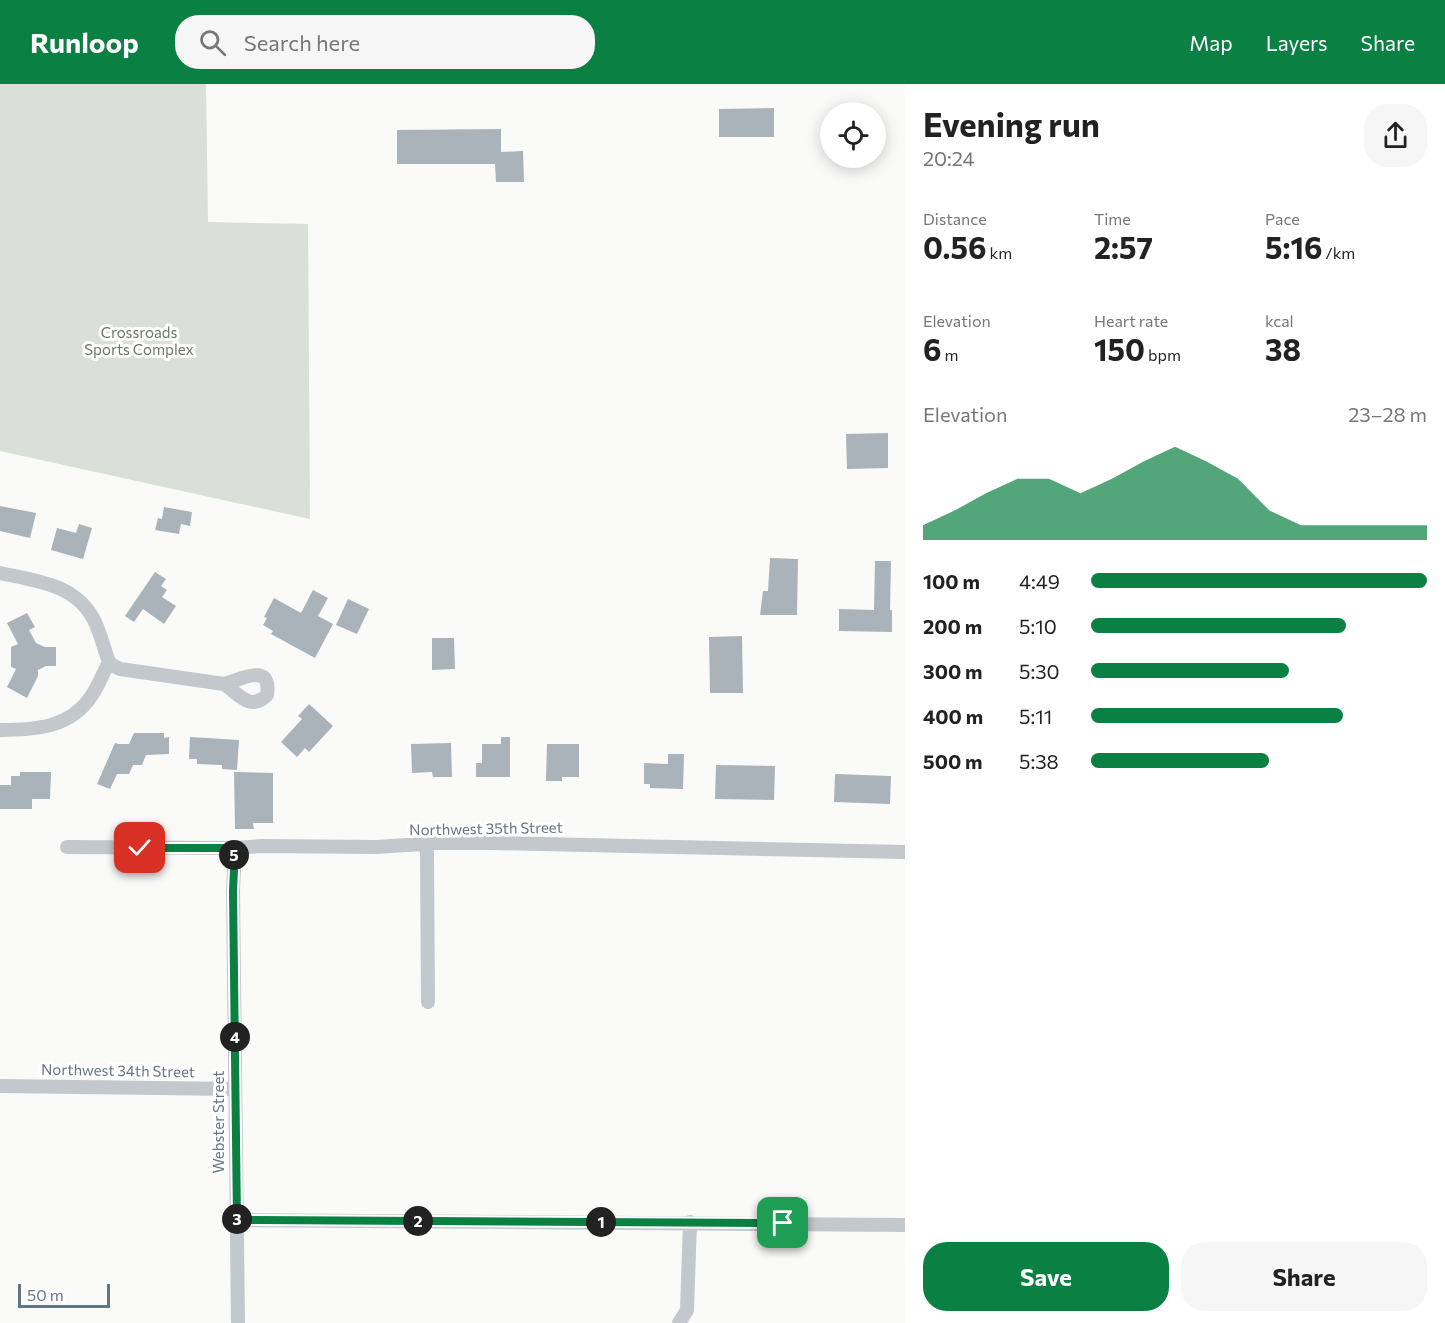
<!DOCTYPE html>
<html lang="en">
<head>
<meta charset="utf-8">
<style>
	body { margin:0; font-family:Commissioner,sans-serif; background:#f6f6f6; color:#222; height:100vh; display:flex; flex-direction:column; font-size:22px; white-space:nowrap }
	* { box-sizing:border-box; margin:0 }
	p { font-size:20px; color:#767676 }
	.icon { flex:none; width:33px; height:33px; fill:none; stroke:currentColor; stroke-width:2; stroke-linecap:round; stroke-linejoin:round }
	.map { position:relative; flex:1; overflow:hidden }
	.drawer { display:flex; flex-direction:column; background:#fff; width:540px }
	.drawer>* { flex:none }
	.tools { position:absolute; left:820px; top:18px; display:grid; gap:12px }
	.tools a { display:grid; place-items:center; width:66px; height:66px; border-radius:50%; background:#fff; box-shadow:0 3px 15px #0003; font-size:30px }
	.scale { position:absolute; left:18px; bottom:15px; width:92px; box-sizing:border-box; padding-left:6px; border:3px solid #657683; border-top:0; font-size:16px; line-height:21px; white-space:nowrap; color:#657683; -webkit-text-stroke:4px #fff; paint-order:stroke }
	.pin { position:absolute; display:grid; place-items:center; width:51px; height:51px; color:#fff; margin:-26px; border-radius:12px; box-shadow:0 3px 9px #0006 }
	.km { position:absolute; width:30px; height:30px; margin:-15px; border-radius:50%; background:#222; color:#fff; font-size:16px; line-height:30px; text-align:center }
	.round { display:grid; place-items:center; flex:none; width:63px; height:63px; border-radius:24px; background:#f6f6f6 }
	.overview { display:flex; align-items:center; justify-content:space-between; height:102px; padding:0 18px }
	h1 { font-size:33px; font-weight:700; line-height:45px }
	.figures { display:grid; grid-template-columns:repeat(3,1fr); gap:9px; height:102px; padding:6px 18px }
	.figures div { display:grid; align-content:center }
	.figures b { font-size:30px; font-weight:700 }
	.figures small { font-size:16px; font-weight:400 }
	.figures p { font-size:16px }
	.chart { height:168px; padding:12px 18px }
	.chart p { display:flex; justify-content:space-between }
	.chart svg { width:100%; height:108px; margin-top:6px; fill:#0b8043; opacity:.7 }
	.action { display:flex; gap:12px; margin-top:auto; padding:12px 18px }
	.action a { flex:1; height:69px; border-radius:24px; background:#0b8043; color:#fff; font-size:24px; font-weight:700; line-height:69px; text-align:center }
	.action a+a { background:#f6f6f6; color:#222 }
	ul { padding:0 18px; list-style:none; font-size:20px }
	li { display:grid; grid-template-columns:96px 72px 1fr; align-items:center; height:45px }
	li i { height:15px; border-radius:8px; background:#0b8043 }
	header { display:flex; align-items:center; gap:36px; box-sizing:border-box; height:84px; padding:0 30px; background:#0b8043; color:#fff }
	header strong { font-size:28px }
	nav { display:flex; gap:33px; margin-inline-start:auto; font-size:21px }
	.search { width:420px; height:54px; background:#f6f6f6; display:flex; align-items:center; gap:15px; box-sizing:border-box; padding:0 21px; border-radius:24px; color:#767676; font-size:22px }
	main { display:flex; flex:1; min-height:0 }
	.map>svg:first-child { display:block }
</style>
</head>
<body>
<header>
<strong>Runloop</strong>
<div class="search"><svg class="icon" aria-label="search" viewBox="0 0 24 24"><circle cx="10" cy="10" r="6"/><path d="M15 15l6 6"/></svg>Search here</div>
<nav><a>Map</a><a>Layers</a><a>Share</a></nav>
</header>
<main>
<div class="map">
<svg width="905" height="1239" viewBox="0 0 905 1239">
	<rect width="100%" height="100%" fill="#fafaf8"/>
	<path fill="#dadfd7" d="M0,0H206L208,138L308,140L310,435L0,367Z"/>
	<path fill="#aab3b9" d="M774,24V53H719V25Z
		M501,45V68L523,67L524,98H496L495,80H397V46Z
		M888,349V384L847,385L846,350Z
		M0,422L36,429L30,454L0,447Z
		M164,423L192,428L190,442L181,440L179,450L155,446L158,434L162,435Z
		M79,440L92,444L83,475L51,466L57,444L76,449Z
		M770,474L798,475L797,531H760L763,507H768Z
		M875,477H891L890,526H892V548L839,547V525L874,526Z
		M155,488L166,495L161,502L167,506L162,513L176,522L164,540L143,525L134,538L125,532Z
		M313,506L328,514L318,532L333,540L315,574L271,550L273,547L263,541L267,534L264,533L274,514L301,529Z
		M348,515L369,525L357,550L336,541Z
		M27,529L35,543L29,546L36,559L45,563H56V582H46L38,586V592L27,614L7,603L16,585L11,583V563L18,560L7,539Z
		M742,552L743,609H710L709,553Z
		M432,554H454L455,585L432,586Z
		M309,620L333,642L309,668L305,664L297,673L281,658L302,635L298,632Z
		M134,649H164V654L169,653V670L146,671L142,681H133L129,690H117L110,705L97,700L115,659L119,660H129Z
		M190,653L239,656L237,686L222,685V681L197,680V675H189Z
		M501,653H510V693H476V679H482V660H501Z
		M451,659L452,693H433L432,688L412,689L411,660Z
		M547,660H579V693H562V697H546Z
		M668,670H684L683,705L650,704V700H644V679L668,680Z
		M716,681L775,682L774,716L715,715Z
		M20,688H51L50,715H32V725H0V701H11V692H20Z
		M234,688L273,689V739H253L254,745H235Z
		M835,690L891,692L890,720L834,718Z"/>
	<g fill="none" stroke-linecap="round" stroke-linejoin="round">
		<path stroke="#c3c8cc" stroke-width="14" d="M0,489C37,497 77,500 95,538C101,551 104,565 109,578L114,582L120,585L224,600C240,596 272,577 267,611C250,628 239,610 224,600
			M0,646C35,646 71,644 92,611C99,601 103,589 109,578
			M425,761L427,769L428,918
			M67,763L235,764L262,762L376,763L438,759H491L905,768
			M235,764L233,807L238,1239
			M0,1002L235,1005
			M237,1136L905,1141
			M679,1239L687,1226L690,1138"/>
	</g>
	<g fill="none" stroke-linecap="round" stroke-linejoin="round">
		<g stroke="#fff" stroke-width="12">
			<path id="route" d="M140,764H235L233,807L237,1136L783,1139"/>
		</g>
		<use href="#route" stroke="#0b8043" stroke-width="8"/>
	</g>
	<g text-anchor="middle" stroke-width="6" stroke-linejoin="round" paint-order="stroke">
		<g font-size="15" fill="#687a64" stroke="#fff">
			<text x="139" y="254">Crossroads<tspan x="139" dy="17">Sports Complex</tspan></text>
		</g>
		<g font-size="15" fill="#657683" stroke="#fff">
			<text transform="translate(486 745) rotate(-1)" y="5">Northwest 35th Street</text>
			<text transform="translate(118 987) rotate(1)" y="5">Northwest 34th Street</text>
			<text transform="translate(219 1038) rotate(-90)" y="5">Webster Street</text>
		</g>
	</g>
</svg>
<div class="tools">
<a><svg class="icon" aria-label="locate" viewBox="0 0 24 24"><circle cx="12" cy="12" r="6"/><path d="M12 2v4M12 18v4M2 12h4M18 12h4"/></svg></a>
</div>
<div class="scale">50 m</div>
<div class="pin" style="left:783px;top:1139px;background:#1e9e55"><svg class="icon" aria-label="arrive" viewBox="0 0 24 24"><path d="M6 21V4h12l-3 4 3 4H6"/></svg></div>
<div class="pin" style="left:140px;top:764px;background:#d93025"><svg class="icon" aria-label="check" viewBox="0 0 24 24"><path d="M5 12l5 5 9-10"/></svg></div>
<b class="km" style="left:601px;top:1138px">1</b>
<b class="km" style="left:418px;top:1137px">2</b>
<b class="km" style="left:237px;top:1135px">3</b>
<b class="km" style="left:235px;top:953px">4</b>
<b class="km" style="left:234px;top:771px">5</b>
</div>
<section class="drawer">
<div class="overview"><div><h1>Evening run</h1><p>20:24</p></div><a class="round"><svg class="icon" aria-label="share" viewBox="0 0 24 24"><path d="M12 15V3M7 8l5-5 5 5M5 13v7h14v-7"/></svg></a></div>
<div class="figures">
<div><p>Distance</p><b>0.56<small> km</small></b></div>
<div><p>Time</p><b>2:57</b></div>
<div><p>Pace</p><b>5:16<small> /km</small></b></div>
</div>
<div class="figures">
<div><p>Elevation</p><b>6<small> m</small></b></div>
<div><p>Heart rate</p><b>150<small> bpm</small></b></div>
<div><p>kcal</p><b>38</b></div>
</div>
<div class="chart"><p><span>Elevation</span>23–28 m</p>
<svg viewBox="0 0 160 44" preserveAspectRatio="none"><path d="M0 44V38L10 32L20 25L30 19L40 19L50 25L60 19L70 12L80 6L90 12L100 19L110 32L120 38L130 38L140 38L150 38L160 38V44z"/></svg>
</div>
<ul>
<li><b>100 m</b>4:49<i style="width:100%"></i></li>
<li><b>200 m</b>5:10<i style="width:76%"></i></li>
<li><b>300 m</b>5:30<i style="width:59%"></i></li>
<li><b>400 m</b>5:11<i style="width:75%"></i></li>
<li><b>500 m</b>5:38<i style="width:53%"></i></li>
</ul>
<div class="action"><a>Save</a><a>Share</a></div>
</section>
</main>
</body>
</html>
